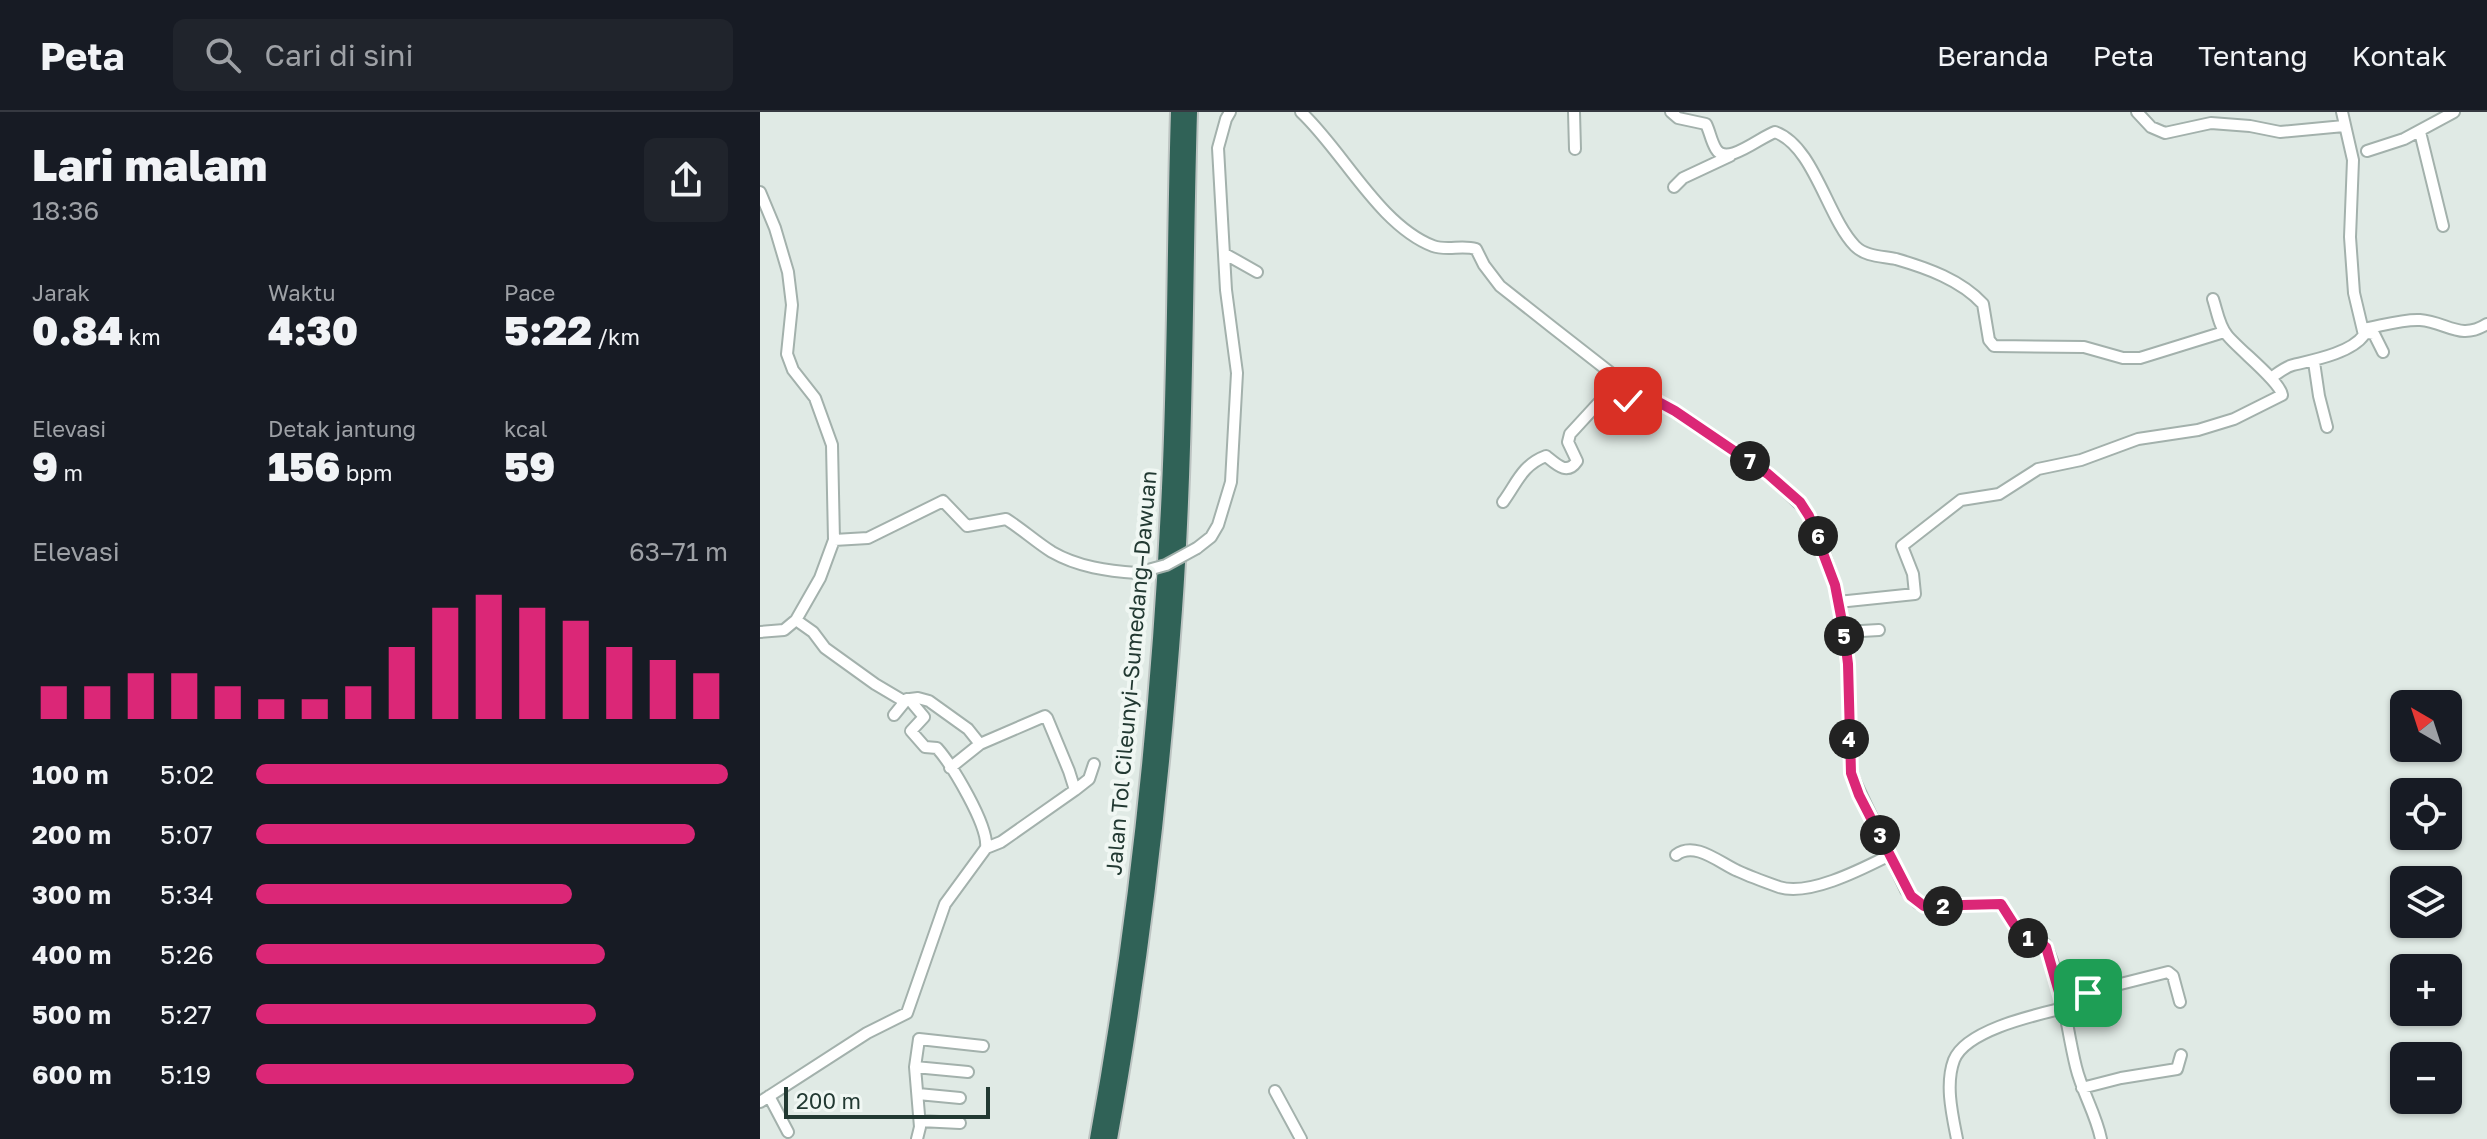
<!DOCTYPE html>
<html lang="id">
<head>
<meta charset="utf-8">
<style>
	body { margin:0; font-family:"Golos Text",sans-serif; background:#20242c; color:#f1f3f6; height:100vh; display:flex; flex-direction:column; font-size:30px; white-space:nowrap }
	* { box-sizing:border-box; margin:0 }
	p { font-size:26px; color:#9ea1a6 }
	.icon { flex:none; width:44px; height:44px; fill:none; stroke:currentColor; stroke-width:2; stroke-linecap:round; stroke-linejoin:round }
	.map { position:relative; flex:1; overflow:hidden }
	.drawer { display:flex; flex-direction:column; background:#171b24; width:760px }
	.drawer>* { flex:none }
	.needle { width:52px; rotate:321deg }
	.controls { position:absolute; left:1630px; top:578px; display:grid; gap:16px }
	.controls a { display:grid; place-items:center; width:72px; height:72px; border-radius:12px; background:#171b24; box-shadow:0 2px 6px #0004; font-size:40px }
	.scale { position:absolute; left:24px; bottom:20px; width:206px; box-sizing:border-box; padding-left:8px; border:4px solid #223932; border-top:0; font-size:22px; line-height:28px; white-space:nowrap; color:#223932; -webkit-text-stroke:6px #f0f7f3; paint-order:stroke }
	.pin { position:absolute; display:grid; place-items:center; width:68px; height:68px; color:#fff; margin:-34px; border-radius:16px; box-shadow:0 4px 12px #0006 }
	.km { position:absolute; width:40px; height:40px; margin:-20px; border-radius:50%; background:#222; color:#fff; font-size:22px; line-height:40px; text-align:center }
	.round { display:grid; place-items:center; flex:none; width:84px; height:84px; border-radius:12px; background:#20242c }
	.head { display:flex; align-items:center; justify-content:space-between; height:136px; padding:0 32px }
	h1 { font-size:44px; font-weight:800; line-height:60px }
	.metrics { display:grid; grid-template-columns:repeat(3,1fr); gap:12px; height:136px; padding:8px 32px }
	.metrics div { display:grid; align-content:center }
	.metrics b { font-size:40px; font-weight:800 }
	.metrics small { font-size:22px; font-weight:400 }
	.metrics p { font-size:22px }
	.chart { height:224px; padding:16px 32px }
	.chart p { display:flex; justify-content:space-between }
	.chart svg { width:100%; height:144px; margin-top:8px; stroke:#db2777; stroke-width:6 }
	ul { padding:0 32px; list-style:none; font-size:26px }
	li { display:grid; grid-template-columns:128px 96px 1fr; align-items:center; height:60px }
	li i { height:20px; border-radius:10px; background:#db2777 }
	header { display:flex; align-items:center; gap:48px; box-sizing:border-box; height:112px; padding:0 40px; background:#171b24; border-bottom:2px solid #363941 }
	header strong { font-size:38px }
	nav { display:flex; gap:44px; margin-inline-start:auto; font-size:28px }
	.search { width:560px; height:72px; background:#20242c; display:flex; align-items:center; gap:20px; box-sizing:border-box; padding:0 28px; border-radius:12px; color:#9ea1a6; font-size:30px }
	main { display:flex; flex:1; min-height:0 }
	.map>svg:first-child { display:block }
</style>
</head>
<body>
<header>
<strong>Peta</strong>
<div class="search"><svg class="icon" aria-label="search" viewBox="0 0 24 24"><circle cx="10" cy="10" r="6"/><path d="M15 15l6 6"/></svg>Cari di sini</div>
<nav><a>Beranda</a><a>Peta</a><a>Tentang</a><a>Kontak</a></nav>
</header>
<main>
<section class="drawer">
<div class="head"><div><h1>Lari malam</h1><p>18:36</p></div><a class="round"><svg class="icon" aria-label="share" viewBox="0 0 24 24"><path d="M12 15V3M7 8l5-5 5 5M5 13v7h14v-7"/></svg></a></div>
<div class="metrics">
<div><p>Jarak</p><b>0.84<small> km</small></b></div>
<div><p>Waktu</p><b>4:30</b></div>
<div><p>Pace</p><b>5:22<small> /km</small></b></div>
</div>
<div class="metrics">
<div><p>Elevasi</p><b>9<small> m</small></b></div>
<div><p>Detak jantung</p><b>156<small> bpm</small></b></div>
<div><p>kcal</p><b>59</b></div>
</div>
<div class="chart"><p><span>Elevasi</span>63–71 m</p>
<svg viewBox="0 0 160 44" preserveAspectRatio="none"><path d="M5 44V34M15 44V34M25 44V30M35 44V30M45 44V34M55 44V38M65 44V38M75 44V34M85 44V22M95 44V10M105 44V6M115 44V10M125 44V14M135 44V22M145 44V26M155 44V30"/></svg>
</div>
<ul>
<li><b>100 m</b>5:02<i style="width:100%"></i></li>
<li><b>200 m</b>5:07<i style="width:93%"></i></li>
<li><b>300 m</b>5:34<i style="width:67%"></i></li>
<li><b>400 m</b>5:26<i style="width:74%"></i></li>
<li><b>500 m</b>5:27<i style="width:72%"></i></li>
<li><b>600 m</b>5:19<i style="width:80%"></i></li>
</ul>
</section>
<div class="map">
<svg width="1727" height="1027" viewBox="0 0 1727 1027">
	<rect width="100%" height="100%" fill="#e0eae5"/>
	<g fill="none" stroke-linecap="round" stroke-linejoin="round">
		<g stroke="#a3b1ac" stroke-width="14">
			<path id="minor" d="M541,0C583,39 619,113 673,134C686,139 702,133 716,137L724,153L740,174L792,215L856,265L915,299L1008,362L1045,397L1059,426L1075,473L1084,520L1088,552L1091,661L1146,778L1158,791L1168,794L1241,792L1261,824L1275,826L1285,832C1303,870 1306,915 1316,955C1322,980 1336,1002 1341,1027
				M814,0L815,37
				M911,0L918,6L946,12C950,20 951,29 956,37C966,55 1000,25 1015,20C1054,34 1067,105 1095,134C1106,145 1122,144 1136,147C1167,156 1201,168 1223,192L1229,228L1234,234L1324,235L1363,246H1380L1464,220
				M1377,0L1391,15L1405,21L1451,11L1490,14L1520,20L1584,14
				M1660,20L1683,114
				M1607,39L1644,27L1694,0
				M914,75L923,66L970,44
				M0,80L15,116L28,160L32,193L27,242L33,258L55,286L72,333L74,428L60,466L36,508L24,518L0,520
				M465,142L497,160
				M1603,217C1621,214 1642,207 1660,208C1687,210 1700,229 1727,212
				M1604,220L1614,222L1623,240
				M1554,250L1559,284L1567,315
				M1511,266C1518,261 1525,255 1533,253C1554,248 1591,241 1604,223L1594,181L1590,125L1593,48L1582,0
				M743,390C757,371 762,353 786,344C796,352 807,364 817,349L808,330L810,322L844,285L848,283L862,291L880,280
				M74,428L108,426L183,389L207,414L246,407C262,417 276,430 292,440C318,455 348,459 377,461
				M437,436L451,425L458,413L471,370L477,261L466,178L458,36L466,7L470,0
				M1078,490L1155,482L1153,462L1142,434L1201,388L1239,382L1278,357L1321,348L1378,327L1438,318L1474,307L1522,283C1520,269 1479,238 1467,223C1459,214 1457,199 1453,187
				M36,508L53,520L65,536L115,572L142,588L158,586L169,589L208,617L220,632L285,604L287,606L309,659L315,678L241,730L226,736
				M1084,520L1119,518
				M134,603L147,587
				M190,656L220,632
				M315,678L329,667L334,652
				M916,743C935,728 961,752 978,759C991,765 1005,770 1019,775C1049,785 1104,756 1130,743
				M1301,887L1408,860L1413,864L1420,890
				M155,955L208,960
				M1322,976L1361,966L1417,957L1421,943
				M515,979L541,1027
				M158,982L200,986
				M9,984L28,1020
				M0,990L107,921L147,901L185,792L226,736C229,714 192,653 177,636L165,635L151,619L164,605L149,587
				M160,1009L200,1011
				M157,1027L160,1015L155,955L159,927L223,934
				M1197,1027C1192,1002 1185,972 1194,948C1206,918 1275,903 1304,896"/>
		</g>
		<g stroke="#bdc4c2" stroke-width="18">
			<path id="highway" d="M337,1027C376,813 399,594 409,376C415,251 414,125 418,0
				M350,1027C382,852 402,675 415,497C427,332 425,165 430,0"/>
		</g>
		<use href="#minor" stroke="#fff" stroke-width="10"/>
		<use href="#highway" stroke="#306257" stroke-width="14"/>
		<g stroke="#a3b1ac" stroke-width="14" stroke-linecap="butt">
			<path id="minor-bridge" d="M377,461L406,453L437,436"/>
		</g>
		<use href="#minor-bridge" stroke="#fff" stroke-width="10"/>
	</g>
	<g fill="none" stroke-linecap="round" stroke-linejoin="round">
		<g stroke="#fff" stroke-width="16">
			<path id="route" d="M868,289L880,280L915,299L1008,362L1040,390L1049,404L1075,473L1084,520L1088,552L1091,661L1099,683L1151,784L1164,794L1241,792L1262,825L1275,826L1286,835L1301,887L1328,881"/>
		</g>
		<use href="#route" stroke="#db2777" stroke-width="10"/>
	</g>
	<g text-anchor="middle" stroke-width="8" stroke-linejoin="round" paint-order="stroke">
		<g font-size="22" fill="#223932" stroke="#f0f7f3">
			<text transform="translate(371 561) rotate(-85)" y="8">Jalan Tol Cileunyi–Sumedang–Dawuan</text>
		</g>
	</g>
</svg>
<div class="controls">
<a><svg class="needle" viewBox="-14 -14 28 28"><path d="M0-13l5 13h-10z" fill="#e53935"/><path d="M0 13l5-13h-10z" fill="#9ea1a6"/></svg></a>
<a><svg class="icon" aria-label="locate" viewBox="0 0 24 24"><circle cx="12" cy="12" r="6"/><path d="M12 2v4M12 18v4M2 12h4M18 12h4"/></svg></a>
<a><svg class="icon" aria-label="layers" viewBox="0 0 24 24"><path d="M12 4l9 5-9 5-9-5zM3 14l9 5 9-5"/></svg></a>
<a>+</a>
<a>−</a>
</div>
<div class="scale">200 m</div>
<div class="pin" style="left:1328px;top:881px;background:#1e9e55"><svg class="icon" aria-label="arrive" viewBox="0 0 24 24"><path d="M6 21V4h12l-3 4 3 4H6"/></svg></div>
<div class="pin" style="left:868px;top:289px;background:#d93025"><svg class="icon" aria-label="check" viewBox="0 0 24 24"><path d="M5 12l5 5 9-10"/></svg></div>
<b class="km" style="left:1268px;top:826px">1</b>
<b class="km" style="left:1183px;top:794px">2</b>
<b class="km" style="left:1120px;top:723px">3</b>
<b class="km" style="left:1089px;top:627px">4</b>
<b class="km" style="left:1084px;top:524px">5</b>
<b class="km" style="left:1058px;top:424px">6</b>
<b class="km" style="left:990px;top:349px">7</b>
</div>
</main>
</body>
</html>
